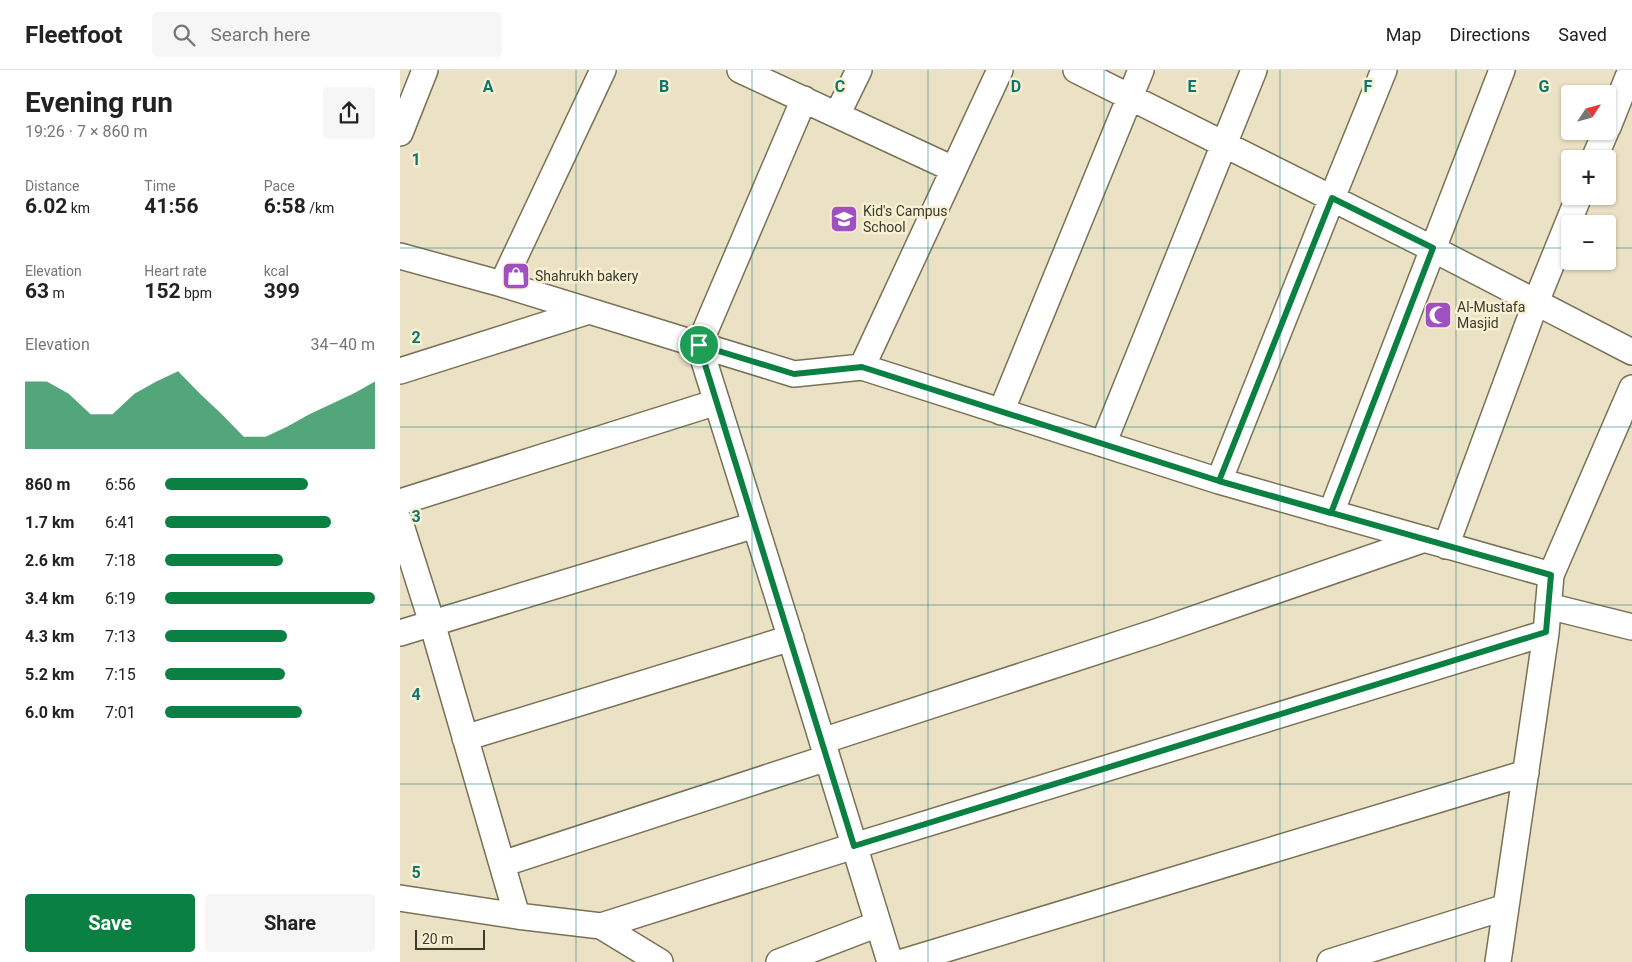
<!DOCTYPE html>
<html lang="en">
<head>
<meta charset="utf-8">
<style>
	body { margin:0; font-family:Roboto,sans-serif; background:#f6f6f6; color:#222; height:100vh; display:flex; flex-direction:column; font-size:19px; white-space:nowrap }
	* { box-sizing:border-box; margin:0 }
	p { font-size:16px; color:#767676 }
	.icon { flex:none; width:28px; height:28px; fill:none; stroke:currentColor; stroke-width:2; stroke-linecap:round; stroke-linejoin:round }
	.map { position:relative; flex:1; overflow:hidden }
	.details { display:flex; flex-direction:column; background:#fff; width:400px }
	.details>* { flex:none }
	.needle { width:32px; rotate:54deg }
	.buttons { position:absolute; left:1161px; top:15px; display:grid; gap:10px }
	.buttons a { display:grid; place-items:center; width:55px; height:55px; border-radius:5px; background:#fff; box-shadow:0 1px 4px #0004; font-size:25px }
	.scale { position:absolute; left:15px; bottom:12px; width:70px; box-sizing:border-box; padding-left:5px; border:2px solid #3c392d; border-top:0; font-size:14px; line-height:18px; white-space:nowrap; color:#3c392d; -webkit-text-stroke:4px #f8f0d2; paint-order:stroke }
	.pin { position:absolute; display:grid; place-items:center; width:42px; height:42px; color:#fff; margin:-21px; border:2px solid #fff; border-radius:50%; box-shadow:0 1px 5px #0007 }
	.round { display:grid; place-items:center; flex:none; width:52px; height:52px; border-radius:5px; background:#f6f6f6 }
	.headline { display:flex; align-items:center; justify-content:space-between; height:85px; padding:0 25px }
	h1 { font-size:28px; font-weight:700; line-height:38px }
	.figures { display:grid; grid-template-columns:repeat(3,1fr); gap:8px; height:85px; padding:5px 25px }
	.figures div { display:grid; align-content:center }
	.figures b { font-size:21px; font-weight:700 }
	.figures small { font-size:14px; font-weight:400 }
	.figures p { font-size:14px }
	.chart { height:140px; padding:10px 25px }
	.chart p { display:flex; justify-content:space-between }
	.chart svg { width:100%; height:90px; margin-top:5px; fill:#0b8043; opacity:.7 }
	.button { display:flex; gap:10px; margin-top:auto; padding:10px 25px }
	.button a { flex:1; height:58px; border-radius:5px; background:#0b8043; color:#fff; font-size:20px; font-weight:700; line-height:58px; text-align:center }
	.button a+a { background:#f6f6f6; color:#222 }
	ul { padding:0 25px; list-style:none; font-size:16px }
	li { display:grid; grid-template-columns:80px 60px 1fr; align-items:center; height:38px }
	li i { height:12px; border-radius:6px; background:#0b8043 }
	header { display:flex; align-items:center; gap:30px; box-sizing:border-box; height:70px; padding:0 25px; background:#fff; border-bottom:1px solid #e0e0e0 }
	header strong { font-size:24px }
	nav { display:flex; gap:28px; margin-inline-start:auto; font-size:18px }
	.search { width:350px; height:45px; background:#f6f6f6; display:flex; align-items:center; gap:12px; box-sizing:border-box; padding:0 18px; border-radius:5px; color:#767676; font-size:19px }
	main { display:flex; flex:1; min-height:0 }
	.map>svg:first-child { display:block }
</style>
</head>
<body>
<header>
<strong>Fleetfoot</strong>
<div class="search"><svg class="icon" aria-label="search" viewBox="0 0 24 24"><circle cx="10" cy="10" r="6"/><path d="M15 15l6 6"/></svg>Search here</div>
<nav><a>Map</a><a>Directions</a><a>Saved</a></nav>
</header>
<main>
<section class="details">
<div class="headline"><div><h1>Evening run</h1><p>19:26 · 7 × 860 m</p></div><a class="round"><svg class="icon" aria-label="share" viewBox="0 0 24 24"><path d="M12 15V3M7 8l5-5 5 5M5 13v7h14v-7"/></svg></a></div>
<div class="figures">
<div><p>Distance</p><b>6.02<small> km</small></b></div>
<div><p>Time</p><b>41:56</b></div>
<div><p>Pace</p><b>6:58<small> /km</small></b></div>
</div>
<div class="figures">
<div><p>Elevation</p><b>63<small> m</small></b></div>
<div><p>Heart rate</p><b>152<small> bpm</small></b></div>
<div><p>kcal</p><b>399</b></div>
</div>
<div class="chart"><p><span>Elevation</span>34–40 m</p>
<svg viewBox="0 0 160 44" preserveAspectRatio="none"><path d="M0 44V11L10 11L20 17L30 27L40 27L50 17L60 11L70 6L80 17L90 27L100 38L110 38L120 33L130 27L140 22L150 17L160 11V44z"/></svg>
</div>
<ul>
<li><b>860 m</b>6:56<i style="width:68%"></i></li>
<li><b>1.7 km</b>6:41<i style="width:79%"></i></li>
<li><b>2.6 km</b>7:18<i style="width:56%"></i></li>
<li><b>3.4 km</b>6:19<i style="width:100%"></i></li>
<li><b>4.3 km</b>7:13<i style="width:58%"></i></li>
<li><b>5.2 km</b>7:15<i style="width:57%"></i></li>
<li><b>6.0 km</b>7:01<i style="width:65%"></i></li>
</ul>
<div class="button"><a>Save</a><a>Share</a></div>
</section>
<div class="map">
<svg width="1232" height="892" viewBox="0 0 1232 892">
	<rect width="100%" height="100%" fill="#ebe2c5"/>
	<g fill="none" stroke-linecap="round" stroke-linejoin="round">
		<g stroke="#787156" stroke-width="28">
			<path id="minor" d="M340,0L553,99
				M676,0L1033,179L1232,282
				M404,29L299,275L385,550L490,892
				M437,45L459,0
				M1208,57L1228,7
				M0,63L25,0
				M1194,89L1206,61
				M0,186L102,214L394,304L462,297L819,411L1151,505
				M102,214L203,0
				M462,297L600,0
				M0,301L189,241
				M601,342L741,0
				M703,374L854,0
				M819,411L932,128L984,0
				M0,432L317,332
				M931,443L1102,0
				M0,452L32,553L117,846
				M1046,476L1136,232L1179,126
				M1148,536L1232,557
				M0,563L355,455
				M65,668L391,568
				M422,671L756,562L1025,469
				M102,794L427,688
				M0,828L117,846L201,856L260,892
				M201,856L454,776L1146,563
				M379,892L478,854
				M503,892L1126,703
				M930,892L1106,837
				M1098,892L1146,563L1151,505L1232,318"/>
		</g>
		<use href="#minor" stroke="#fff" stroke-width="25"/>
	</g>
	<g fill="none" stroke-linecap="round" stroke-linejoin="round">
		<g stroke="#fff" stroke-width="10">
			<path id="route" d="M299,275L454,776L1146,562L1151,505L819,411L932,128L1033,178L931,443L819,411L462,297L394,304L299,275"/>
		</g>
		<use href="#route" stroke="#0b8043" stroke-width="6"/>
	</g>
	<path fill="none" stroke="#0f766e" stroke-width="1" stroke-opacity="0.55" d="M176,0V892M352,0V892M528,0V892M704,0V892M880,0V892M1056,0V892M0,178H1170M1208,178H1232M0,357H1232M0,535H1232M0,714H1232"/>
	<defs>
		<g id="school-square" transform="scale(1.4375)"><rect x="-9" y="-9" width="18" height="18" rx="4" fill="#a050c0" stroke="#f8f0d2"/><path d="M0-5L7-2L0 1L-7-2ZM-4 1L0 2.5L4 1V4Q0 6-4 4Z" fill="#fff"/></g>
		<g id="shop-square" transform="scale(1.4375)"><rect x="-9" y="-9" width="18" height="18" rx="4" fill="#a050c0" stroke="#f8f0d2"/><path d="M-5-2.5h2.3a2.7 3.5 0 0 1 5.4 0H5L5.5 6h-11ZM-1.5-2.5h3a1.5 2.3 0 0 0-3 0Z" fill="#fff"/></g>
		<g id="mosque-square" transform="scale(1.4375)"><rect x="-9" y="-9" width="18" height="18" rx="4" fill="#a050c0" stroke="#f8f0d2"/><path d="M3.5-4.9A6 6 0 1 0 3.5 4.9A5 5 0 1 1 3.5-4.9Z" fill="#fff"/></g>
	</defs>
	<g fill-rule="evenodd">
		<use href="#school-square" x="444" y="149"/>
		<use href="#shop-square" x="116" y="206"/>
		<use href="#mosque-square" x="1038" y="245"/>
	</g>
	<g text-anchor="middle" stroke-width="5" stroke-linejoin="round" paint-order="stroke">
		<g font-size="14" fill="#3c392d" stroke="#f8f0d2" text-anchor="start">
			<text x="463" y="146">Kid's Campus<tspan x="463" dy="16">School</tspan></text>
			<text x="135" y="211">Shahrukh bakery</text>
			<text x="1057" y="242">Al-Mustafa<tspan x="1057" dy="16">Masjid</tspan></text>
		</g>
	</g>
	<g font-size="16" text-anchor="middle" font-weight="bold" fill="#0f766e" stroke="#f8f0d2" stroke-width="5" stroke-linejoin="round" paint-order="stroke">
		<text x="88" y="22">A</text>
		<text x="264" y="22">B</text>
		<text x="440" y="22">C</text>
		<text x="616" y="22">D</text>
		<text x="792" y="22">E</text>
		<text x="968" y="22">F</text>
		<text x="1144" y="22">G</text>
		<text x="16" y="95">1</text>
		<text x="16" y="273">2</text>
		<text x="16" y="452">3</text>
		<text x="16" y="630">4</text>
		<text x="16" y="808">5</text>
	</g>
</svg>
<div class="buttons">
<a><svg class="needle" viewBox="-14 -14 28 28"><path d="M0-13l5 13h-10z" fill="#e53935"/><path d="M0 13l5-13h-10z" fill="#767676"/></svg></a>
<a>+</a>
<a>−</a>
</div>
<div class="scale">20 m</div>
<div class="pin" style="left:299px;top:275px;background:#1e9e55"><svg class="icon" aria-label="arrive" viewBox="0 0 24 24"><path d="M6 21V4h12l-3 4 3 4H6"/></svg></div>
</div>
</main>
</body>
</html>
